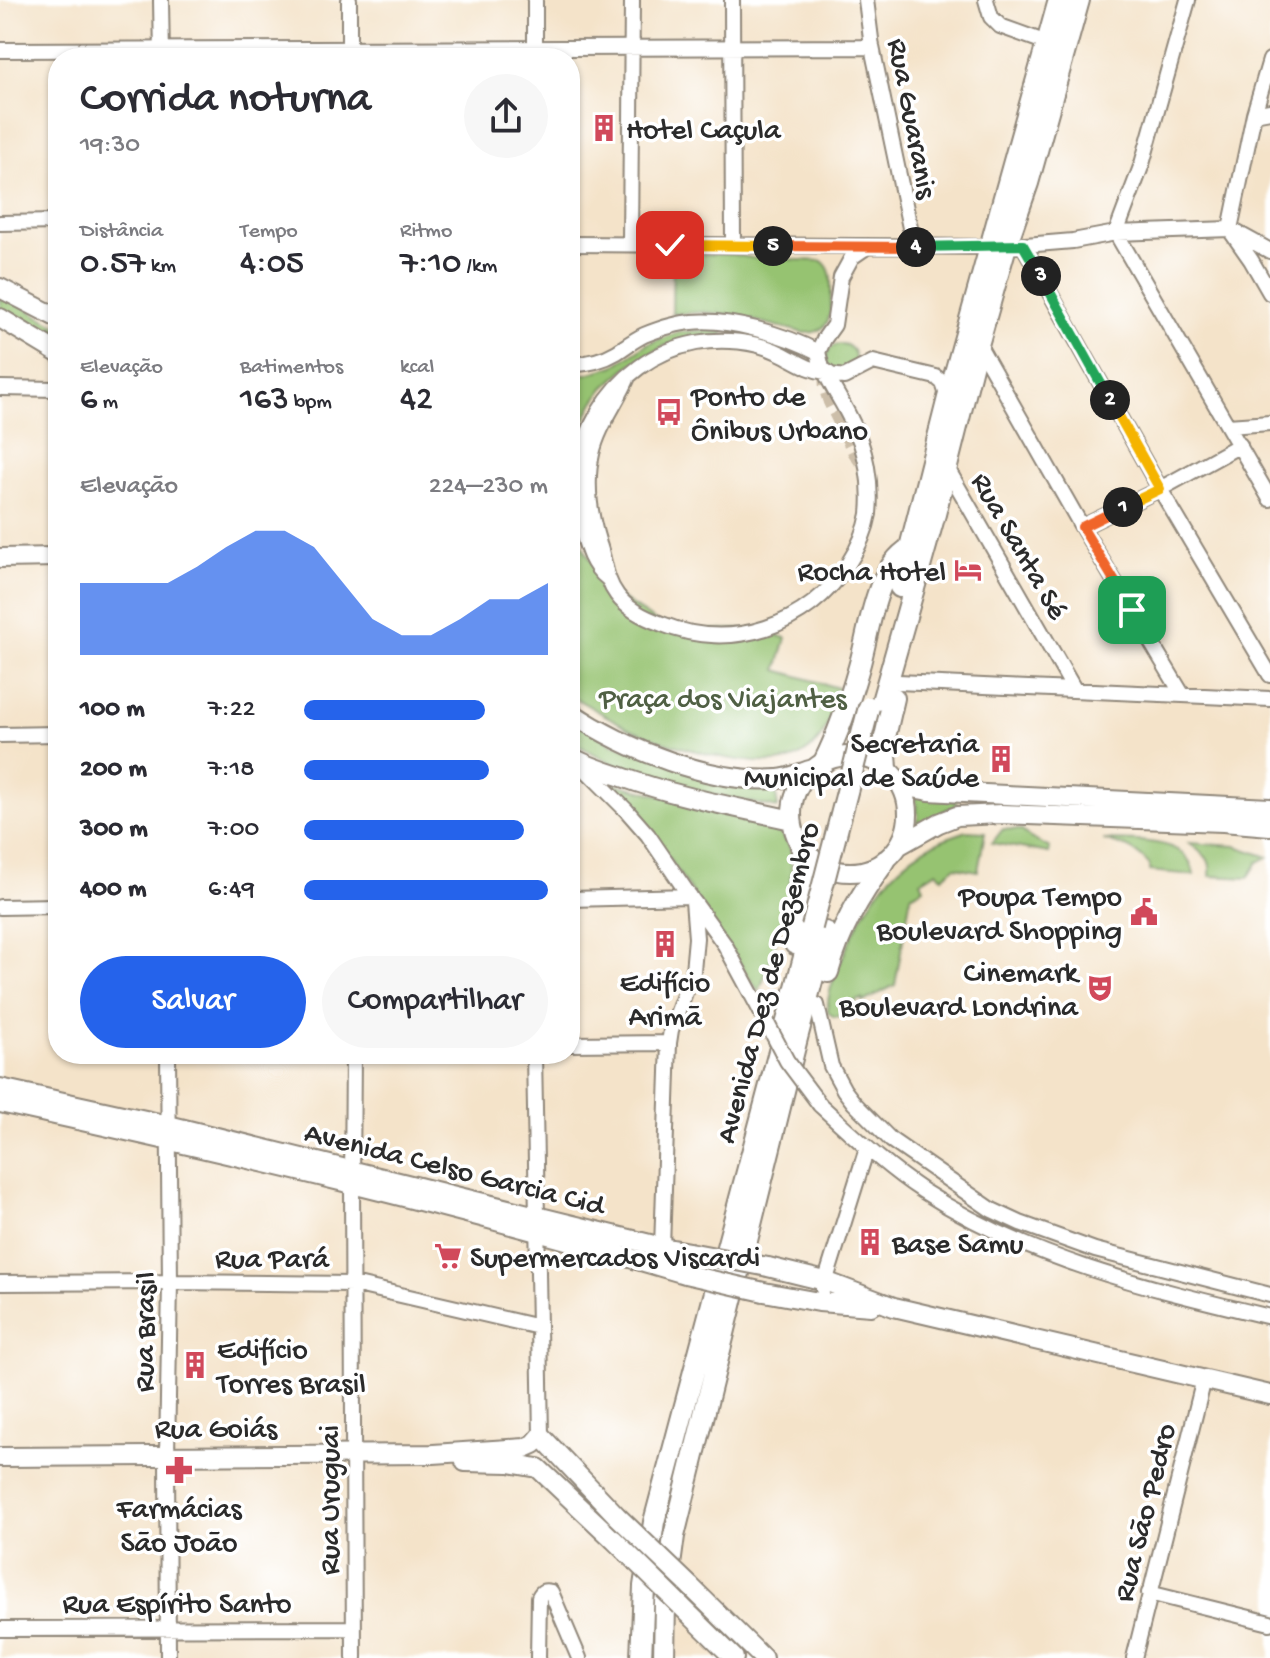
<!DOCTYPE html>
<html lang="pt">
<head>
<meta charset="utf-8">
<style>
	body { margin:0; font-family:"Gochi Hand",sans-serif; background:#f7f7f7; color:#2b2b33; height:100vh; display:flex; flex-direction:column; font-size:30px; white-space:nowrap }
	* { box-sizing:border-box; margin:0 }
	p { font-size:26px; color:#7c7c81 }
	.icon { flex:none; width:44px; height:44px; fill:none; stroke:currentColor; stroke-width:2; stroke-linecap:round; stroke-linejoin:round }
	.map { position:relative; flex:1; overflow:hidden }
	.sheet { position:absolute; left:48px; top:48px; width:532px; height:1016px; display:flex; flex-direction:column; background:#fff; border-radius:32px; box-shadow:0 2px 6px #0004 }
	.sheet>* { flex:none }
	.pin { position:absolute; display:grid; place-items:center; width:68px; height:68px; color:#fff; margin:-34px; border-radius:16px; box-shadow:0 4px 12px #0006 }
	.km { position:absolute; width:40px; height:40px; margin:-20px; border-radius:50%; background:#222; color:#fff; font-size:22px; line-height:40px; text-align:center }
	.round { display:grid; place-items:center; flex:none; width:84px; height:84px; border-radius:42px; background:#f7f7f7 }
	.head { display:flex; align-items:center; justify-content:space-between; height:136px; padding:0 32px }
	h1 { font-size:44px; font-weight:600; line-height:60px }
	.figures { display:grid; grid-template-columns:repeat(3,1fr); gap:12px; height:136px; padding:8px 32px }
	.figures div { display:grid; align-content:center }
	.figures b { font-size:34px; font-weight:600 }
	.figures small { font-size:22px; font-weight:400 }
	.figures p { font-size:22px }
	.chart { height:224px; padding:16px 32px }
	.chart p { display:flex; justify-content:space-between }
	.chart svg { width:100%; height:144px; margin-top:8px; fill:#2563eb; opacity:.7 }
	.button { display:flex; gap:16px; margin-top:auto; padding:16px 32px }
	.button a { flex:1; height:92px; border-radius:48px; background:#2563eb; color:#fff; font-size:32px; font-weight:600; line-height:92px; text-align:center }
	.button a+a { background:#f7f7f7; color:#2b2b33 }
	ul { padding:0 32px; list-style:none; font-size:26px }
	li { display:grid; grid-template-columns:128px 96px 1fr; align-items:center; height:60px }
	li i { height:20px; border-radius:10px; background:#2563eb }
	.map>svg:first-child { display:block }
</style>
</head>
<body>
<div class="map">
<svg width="1270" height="1658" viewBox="0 0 1270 1658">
	<rect width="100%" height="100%" fill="#fff"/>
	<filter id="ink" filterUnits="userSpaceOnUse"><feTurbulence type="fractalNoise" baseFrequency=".0125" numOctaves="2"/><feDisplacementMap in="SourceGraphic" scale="16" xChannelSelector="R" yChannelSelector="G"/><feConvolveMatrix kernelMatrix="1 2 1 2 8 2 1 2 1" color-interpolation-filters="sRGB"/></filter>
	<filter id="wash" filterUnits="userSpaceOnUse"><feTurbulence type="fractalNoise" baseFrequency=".006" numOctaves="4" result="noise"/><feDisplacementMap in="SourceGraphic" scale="32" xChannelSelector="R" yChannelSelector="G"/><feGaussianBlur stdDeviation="1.8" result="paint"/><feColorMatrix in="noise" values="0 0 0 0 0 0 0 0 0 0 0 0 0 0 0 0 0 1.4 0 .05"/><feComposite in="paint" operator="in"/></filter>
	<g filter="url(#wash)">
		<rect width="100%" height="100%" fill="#f4e3c9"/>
		<path fill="#96c371" stroke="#60774e" stroke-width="2" d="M730,254L752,258L822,261C832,269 831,278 831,290C831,311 833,333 805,333L732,315L704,312L672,314L673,255Z
			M0,296L6,297L58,327V348L0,312Z
			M708,330L724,332L723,335L664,346L630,365L617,376L604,388L594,402L577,435L570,466V374H587L614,366L647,344L679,332Z
			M827 358a14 14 0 1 1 28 0a14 14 0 1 1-28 0Z
			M570,495L572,515L578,539L611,592L669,630L775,629L778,636L786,638L777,670L838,688C833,706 829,730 815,744C809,751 798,758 789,760C748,770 667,745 629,728C609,718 589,706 570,695Z
			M570,717L612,744L775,788L778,808L710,794L629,772L570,741Z
			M608,782L765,822C774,828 783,834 788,844C802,870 770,963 759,992L641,817Z
			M915,795L957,801L955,807L947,809L916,832L918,816Z
			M1003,829L1021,830L1030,838L1050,848L1049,853L992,843Z
			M967,831L985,832L978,871L955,867L942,877L937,871L921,881L924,888L911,895L895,985L863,1002L862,999L855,1001L856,1005C849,1013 844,1015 834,1017L828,1012C826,995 835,974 842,959C861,912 889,863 938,842C947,837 957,835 967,831Z
			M1103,840C1132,841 1190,836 1194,875L1149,871V865C1137,849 1122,845 1103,840Z
			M1189,843L1236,846L1268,857L1258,862L1248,878L1210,876C1212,856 1203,855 1189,843Z"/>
	</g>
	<g filter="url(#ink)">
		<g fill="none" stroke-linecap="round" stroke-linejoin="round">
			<path stroke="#ccbea9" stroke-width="14" stroke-dasharray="14 7" stroke-linecap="butt" d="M825,372L826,390L830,402L854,451L868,472"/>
			<g stroke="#90877a" stroke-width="18">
				<path id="minor" d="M161,0L162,58
					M349,0V56
					M535,0V58
					M732,0L733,245
					M866,0L872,47L914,247
					M986,0L991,17L1000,26L1047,43
					M1188,0L1142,164L1116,233L1270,499
					M0,50L872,47
					M1254,114L1270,111
					M0,223L58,222
					M1230,229L1254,114L1270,60
					M1232,233L1251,260L1270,293
					M570,244L1000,247L1073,241L1116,233L1230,229L1270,251
					M630,244L632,0
					M1023,245L1160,489L1270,675
					M868,246L852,257L841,277L834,325L824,339L818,352L822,368L831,375L844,377L873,362L936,377L943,383L948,398
					M978,344L1082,527L1182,694
					M570,365C588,364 602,361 617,352C626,346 634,340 644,335C659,329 675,323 692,322C729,318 786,335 818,352
					M0,388L58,389
					M1228,426L1270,423
					M947,468L1074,689
					M1082,527L1160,489L1240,445
					M607,578C592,566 587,548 582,530C561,448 610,359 696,343C723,338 755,341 780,353C797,361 806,369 825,372C833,389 843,403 851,420C866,448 872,482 869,514C866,531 857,550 848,564C807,627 731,652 662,624C645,618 627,609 617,595C605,579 605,561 599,544C590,515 585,484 592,454C598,426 617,403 628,377
					M898,682L1270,699
					M0,735L58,734
					M581,765L627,811L648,835L693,901L696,938L693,971L671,1030L669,1043L662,1247L660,1254
					M570,899L690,896
					M694,902L725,945L760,1010
					M0,907L58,906
					M817,1005L831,1066L844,1090L854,1103L891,1140L992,1210L1020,1223L1095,1250L1270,1295
					M570,1044L669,1043
					M353,1054L352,1185L354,1658
					M534,1054L541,1436
					M820,1105C853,1135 886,1167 923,1191C1029,1260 1149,1288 1270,1317
					M0,1283L170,1282L353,1284L539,1327
					M823,1289L867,1148
					M1149,1593L1270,1623
					M0,1629L354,1628
					M168,1658L167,1455L170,1282L168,1054
					M538,1658L539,1597C542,1591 544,1590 551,1592L579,1658
					M1134,1658L1204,1379"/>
			</g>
			<g stroke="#90877a" stroke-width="22">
				<path id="major" d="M0,288L58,318
					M0,318L58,353
					M0,558L58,557
					M570,712C625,749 711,784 778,779C790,778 802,772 813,769
					M792 814a58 58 0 1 1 116 0a58 58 0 1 1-116 0Z
					M570,756C586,766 604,771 622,777C677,797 735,807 792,820
					M902,786L929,791L964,793L1270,808
					M900,845L939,823L957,816L1001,814L1223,822L1270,826
					M0,1088L168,1125L662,1247L689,1252
					M0,1103C230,1153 459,1207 685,1274
					M768,1267L825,1281L894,1307L1270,1395
					M764,1292L819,1302L871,1306
					M0,1457L433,1454L525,1448L534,1444L541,1436L617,1516
					M465,1462L509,1463L538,1468L613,1539
					M690,1586L763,1658
					M681,1606L734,1658"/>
			</g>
			<g stroke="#90877a" stroke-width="24">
				<path id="highway" d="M900,587L948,398L1059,0
					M879,712L935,514L974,359L1006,246L1028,183L1079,0
					M824,762C839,732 850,699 859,667C870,630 874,570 910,548
					M887,769L885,737L894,698
					M795,944L807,889V871L801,846
					M828,972C840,929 859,897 885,861
					M641,1658L644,1586L654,1522L812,927
					M664,1658L665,1602L674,1536L797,1038L825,932"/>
			</g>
			<use href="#minor" stroke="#fff" stroke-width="14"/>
			<use href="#major" stroke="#fff" stroke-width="18"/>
			<use href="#highway" stroke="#fff" stroke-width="20"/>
			<g stroke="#90877a" stroke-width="18" stroke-linecap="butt">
				<path id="minor-bridge" d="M760,1010L787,1061L820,1105"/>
			</g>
			<g stroke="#90877a" stroke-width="22" stroke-linecap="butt">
				<path id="major-bridge" d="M689,1252L768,1267
					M685,1274L764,1292
					M617,1516L690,1586
					M613,1539L681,1606"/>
			</g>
			<g stroke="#90877a" stroke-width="24" stroke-linecap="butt">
				<path id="highway-bridge" d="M812,927L869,707"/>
			</g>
			<use href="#minor-bridge" stroke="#fff" stroke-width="14"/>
			<use href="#major-bridge" stroke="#fff" stroke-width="18"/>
			<use href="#highway-bridge" stroke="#fff" stroke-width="20"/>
		</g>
	</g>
	<g fill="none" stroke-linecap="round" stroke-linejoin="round" filter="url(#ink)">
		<g stroke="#fff" stroke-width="16">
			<path id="split-1" d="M1123,507L1082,527L1132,610"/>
		</g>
		<g stroke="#fff" stroke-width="16">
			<path id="split-2" d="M1110,400L1160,489L1123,507"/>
		</g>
		<g stroke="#fff" stroke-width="16">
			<path id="split-3" d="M1041,276L1110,400"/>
		</g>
		<g stroke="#fff" stroke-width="16">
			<path id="split-4" d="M916,247L1023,245L1041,276"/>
		</g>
		<g stroke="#fff" stroke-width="16">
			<path id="split-5" d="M773,246L916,247"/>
		</g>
		<g stroke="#fff" stroke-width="16">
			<path id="split-6" d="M670,245L773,246"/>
		</g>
		<use href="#split-1" stroke="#f0652b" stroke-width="10"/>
		<use href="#split-2" stroke="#f5b400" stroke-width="10"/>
		<use href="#split-3" stroke="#22a559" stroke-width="10"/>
		<use href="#split-4" stroke="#22a559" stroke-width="10"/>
		<use href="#split-5" stroke="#f0652b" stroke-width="10"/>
		<use href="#split-6" stroke="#f5b400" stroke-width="10"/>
	</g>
	<defs>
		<g id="building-bare" transform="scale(2.16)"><path d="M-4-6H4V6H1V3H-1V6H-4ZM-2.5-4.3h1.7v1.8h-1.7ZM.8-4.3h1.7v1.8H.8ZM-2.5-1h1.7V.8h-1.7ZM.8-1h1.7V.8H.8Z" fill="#d1495b" stroke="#fff" stroke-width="2.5" paint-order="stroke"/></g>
		<g id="bus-bare" transform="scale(2.16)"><path d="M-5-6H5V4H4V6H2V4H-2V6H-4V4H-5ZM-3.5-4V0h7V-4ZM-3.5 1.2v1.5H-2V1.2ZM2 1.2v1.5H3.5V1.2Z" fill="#d1495b" stroke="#fff" stroke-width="2.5" paint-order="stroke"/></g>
		<g id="hotel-bare" transform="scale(2.16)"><path d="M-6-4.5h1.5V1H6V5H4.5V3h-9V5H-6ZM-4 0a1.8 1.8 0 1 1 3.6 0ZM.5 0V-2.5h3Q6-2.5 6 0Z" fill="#d1495b" stroke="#fff" stroke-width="2.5" paint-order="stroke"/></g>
		<g id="civic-bare" transform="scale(2.16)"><path d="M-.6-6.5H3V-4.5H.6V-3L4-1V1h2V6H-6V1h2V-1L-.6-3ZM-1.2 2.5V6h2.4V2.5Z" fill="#d1495b" stroke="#fff" stroke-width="2.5" paint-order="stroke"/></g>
		<g id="theatre-bare" transform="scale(2.16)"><path d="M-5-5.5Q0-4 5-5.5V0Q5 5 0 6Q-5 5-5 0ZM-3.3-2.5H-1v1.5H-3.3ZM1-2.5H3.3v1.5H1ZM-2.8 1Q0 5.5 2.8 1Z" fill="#d1495b" stroke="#fff" stroke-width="2.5" paint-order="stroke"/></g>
		<g id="supermarket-bare" transform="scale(2.16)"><path d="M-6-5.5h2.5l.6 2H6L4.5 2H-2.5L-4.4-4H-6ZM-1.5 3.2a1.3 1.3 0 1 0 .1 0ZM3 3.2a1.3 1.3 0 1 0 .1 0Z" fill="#d1495b" stroke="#fff" stroke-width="2.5" paint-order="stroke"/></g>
		<g id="pharmacy-bare" transform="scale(2.16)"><path d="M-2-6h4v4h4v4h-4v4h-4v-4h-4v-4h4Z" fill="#d1495b" stroke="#fff" stroke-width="2.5" paint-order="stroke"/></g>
	</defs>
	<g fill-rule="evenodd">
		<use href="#building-bare" x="604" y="128"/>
		<use href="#bus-bare" x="669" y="412"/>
		<use href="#hotel-bare" x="968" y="570"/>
		<use href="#building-bare" x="1001" y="759"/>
		<use href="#civic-bare" x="1144" y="912"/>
		<use href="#building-bare" x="665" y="944"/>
		<use href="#theatre-bare" x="1100" y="988"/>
		<use href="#building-bare" x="870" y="1242"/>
		<use href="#supermarket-bare" x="448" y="1256"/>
		<use href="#building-bare" x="195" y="1365"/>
		<use href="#pharmacy-bare" x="179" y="1470"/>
	</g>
	<g text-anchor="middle" stroke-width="7" stroke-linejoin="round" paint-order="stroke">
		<g font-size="30" fill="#2b2b2b" stroke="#fff">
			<text transform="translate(914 118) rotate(79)" y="10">Rua Guaranis</text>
			<text transform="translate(1021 545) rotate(60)" y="10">Rua Santa Sé</text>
			<text transform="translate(766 982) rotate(-75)" y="10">Avenida Dez de Dezembro</text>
			<text transform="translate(455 1167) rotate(14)" y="10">Avenida Celso Garcia Cid</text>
			<text x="272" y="1267">Rua Pará</text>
			<text transform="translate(143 1332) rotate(-89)" y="10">Rua Brasil</text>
			<text x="216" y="1437">Rua Goiás</text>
			<text transform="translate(328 1500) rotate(-90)" y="10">Rua Uruguai</text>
			<text transform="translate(1143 1512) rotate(-76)" y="10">Rua São Pedro</text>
			<text x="177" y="1612">Rua Espírito Santo</text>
		</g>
		<g font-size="30" fill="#2b2b2b" stroke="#fff" text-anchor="start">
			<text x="626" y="138">Hotel Caçula</text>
			<text x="691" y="405">Ponto de<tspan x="691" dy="34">Ônibus Urbano</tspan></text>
			<text x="946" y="580" text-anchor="end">Rocha Hotel</text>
			<text x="979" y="752" text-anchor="end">Secretaria<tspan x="979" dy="34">Municipal de Saúde</tspan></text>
			<text x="1122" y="905" text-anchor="end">Poupa Tempo<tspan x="1122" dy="34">Boulevard Shopping</tspan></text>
			<text x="1078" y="981" text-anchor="end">Cinemark<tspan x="1078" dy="34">Boulevard Londrina</tspan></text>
			<text x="665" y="991" text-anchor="middle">Edifício<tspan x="665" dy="34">Arimã</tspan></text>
			<text x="892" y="1252">Base Samu</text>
			<text x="470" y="1266">Supermercados Viscardi</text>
			<text x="217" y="1358">Edifício<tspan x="217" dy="34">Torres Brasil</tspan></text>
			<text x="179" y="1517" text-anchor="middle">Farmácias<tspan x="179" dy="34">São João</tspan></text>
		</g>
		<g font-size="30" fill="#506044" stroke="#fff">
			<text x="723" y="707">Praça dos Viajantes</text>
		</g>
	</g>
</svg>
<div class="pin" style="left:1132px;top:610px;background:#1e9e55"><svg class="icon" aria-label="arrive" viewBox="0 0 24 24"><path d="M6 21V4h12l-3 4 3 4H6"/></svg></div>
<div class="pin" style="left:670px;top:245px;background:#d93025"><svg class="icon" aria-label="check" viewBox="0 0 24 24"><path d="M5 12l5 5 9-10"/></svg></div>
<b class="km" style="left:1123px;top:507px">1</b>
<b class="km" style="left:1110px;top:400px">2</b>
<b class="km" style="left:1041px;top:276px">3</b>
<b class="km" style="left:916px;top:247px">4</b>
<b class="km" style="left:773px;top:246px">5</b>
<section class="sheet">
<div class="head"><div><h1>Corrida noturna</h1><p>19:30</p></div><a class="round"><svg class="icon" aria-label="share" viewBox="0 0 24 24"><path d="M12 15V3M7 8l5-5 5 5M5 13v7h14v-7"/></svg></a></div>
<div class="figures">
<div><p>Distância</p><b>0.57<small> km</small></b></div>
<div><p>Tempo</p><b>4:05</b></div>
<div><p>Ritmo</p><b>7:10<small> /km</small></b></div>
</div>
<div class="figures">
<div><p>Elevação</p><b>6<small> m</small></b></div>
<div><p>Batimentos</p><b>163<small> bpm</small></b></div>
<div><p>kcal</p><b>42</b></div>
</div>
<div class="chart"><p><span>Elevação</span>224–230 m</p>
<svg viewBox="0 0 160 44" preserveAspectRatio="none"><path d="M0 44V22L10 22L20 22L30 22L40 17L50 11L60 6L70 6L80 11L90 22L100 33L110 38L120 38L130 33L140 27L150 27L160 22V44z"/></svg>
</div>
<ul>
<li><b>100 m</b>7:22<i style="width:74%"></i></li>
<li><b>200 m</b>7:18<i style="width:76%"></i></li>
<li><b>300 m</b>7:00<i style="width:90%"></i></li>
<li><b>400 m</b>6:49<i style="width:100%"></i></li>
</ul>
<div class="button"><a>Salvar</a><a>Compartilhar</a></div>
</section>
</div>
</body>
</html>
